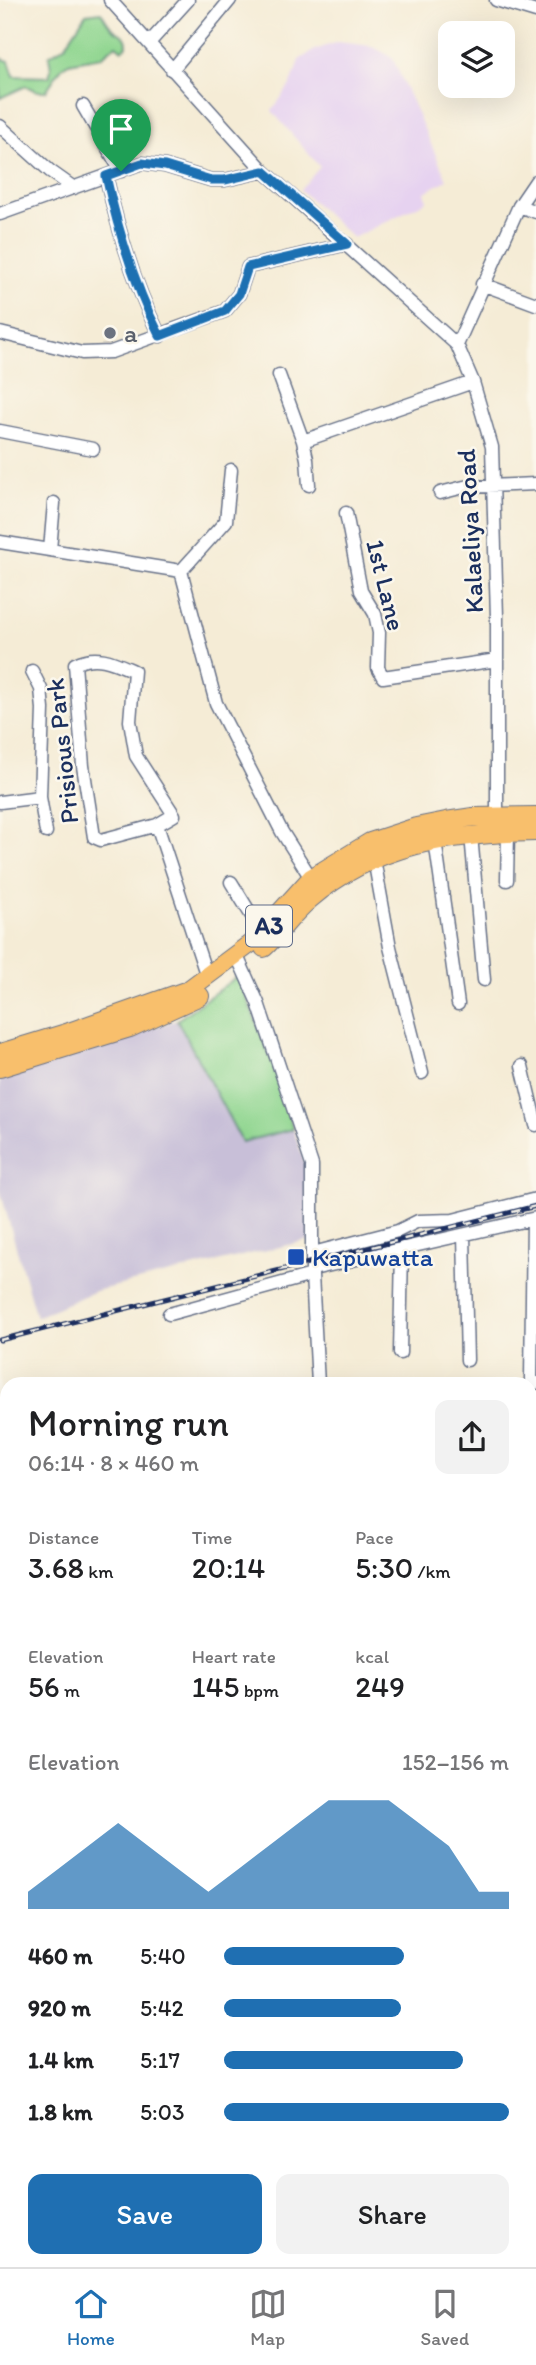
<!DOCTYPE html>
<html lang="en">
<head>
<meta charset="utf-8">
<style>
	body { margin:0; font-family:Itim,sans-serif; background:#f2f2f2; color:#202124; height:100vh; display:flex; flex-direction:column; font-size:26px; white-space:nowrap }
	* { box-sizing:border-box; margin:0 }
	p { font-size:23px; color:#757577 }
	.icon { flex:none; width:38px; height:38px; fill:none; stroke:currentColor; stroke-width:2; stroke-linecap:round; stroke-linejoin:round }
	.map { position:relative; flex:1; overflow:hidden }
	.drawer { position:absolute; left:0px; top:1377px; width:537px; height:891px; display:flex; flex-direction:column; background:#fff; border-radius:21px 21px 0 0; box-shadow:0 7px 28px #0002 }
	.drawer>* { flex:none }
	.controls { position:absolute; left:438px; top:21px; display:grid; gap:14px }
	.controls a { display:grid; place-items:center; width:77px; height:77px; border-radius:14px; background:#fff; box-shadow:0 7px 28px #0002; font-size:35px }
	.pin { position:absolute; display:grid; place-items:center; width:60px; height:60px; color:#fff; margin:-72px -30px; border-radius:50% 50% 50% 0; rotate:-45deg; box-shadow:0 0 7px #0007 }
	.pin .icon { rotate:45deg }
	.round { display:grid; place-items:center; flex:none; width:74px; height:74px; border-radius:14px; background:#f2f2f2 }
	.headline { display:flex; align-items:center; justify-content:space-between; height:119px; padding:0 28px }
	h1 { font-size:38px; font-weight:600; line-height:52px }
	.stats { display:grid; grid-template-columns:repeat(3,1fr); gap:10px; height:119px; padding:7px 28px }
	.stats div { display:grid; align-content:center }
	.stats b { font-size:30px; font-weight:600 }
	.stats small { font-size:19px; font-weight:400 }
	.stats p { font-size:19px }
	.chart { height:196px; padding:14px 28px }
	.chart p { display:flex; justify-content:space-between }
	.chart svg { width:100%; height:126px; margin-top:7px; fill:#1f6fb2; opacity:.7 }
	.button { display:flex; gap:14px; margin-top:auto; padding:14px 28px }
	.button a { flex:1; height:80px; border-radius:14px; background:#1f6fb2; color:#fff; font-size:28px; font-weight:600; line-height:80px; text-align:center }
	.button a+a { background:#f2f2f2; color:#202124 }
	ul { padding:0 28px; list-style:none; font-size:23px }
	li { display:grid; grid-template-columns:112px 84px 1fr; align-items:center; height:52px }
	li i { height:18px; border-radius:9px; background:#1f6fb2 }
	.dock { display:flex; justify-content:space-around; align-items:center; height:98px; border-top:2px solid #e0e0e0; background:#fff; font-size:19px; color:#757577 }
	.dock a { display:grid; justify-items:center; gap:4px }
	.dock .selected { color:#1f6fb2 }
	.map>svg:first-child { display:block }
</style>
</head>
<body>
<div class="map">
<svg width="536" height="2267" viewBox="0 0 536 2267">
	<rect width="100%" height="100%" fill="#fbf7ec"/>
	<filter id="ink" filterUnits="userSpaceOnUse"><feTurbulence type="fractalNoise" baseFrequency=".0143" numOctaves="2"/><feDisplacementMap in="SourceGraphic" scale="14" xChannelSelector="R" yChannelSelector="G"/><feConvolveMatrix kernelMatrix="1 2 1 2 8 2 1 2 1" color-interpolation-filters="sRGB"/></filter>
	<filter id="wash" filterUnits="userSpaceOnUse"><feTurbulence type="fractalNoise" baseFrequency=".00686" numOctaves="4" result="noise"/><feDisplacementMap in="SourceGraphic" scale="28" xChannelSelector="R" yChannelSelector="G"/><feGaussianBlur stdDeviation="1.57" result="paint"/><feColorMatrix in="noise" values="0 0 0 0 0 0 0 0 0 0 0 0 0 0 0 0 0 1.4 0 .05"/><feComposite in="paint" operator="in"/></filter>
	<g filter="url(#wash)">
		<rect width="100%" height="100%" fill="#f5ecd6"/>
		<path fill="#e6d2f0" d="M338,42L371,46L392,57L447,180L425,192L427,201L353,238L300,190L320,167L272,111L292,82L299,60L315,50Z"/>
		<path fill="#c8bfd8" d="M177,1020L242,1142L293,1129L307,1170L309,1240L95,1291L36,1317L0,1190V1073Z"/>
		<path fill="#90d690" stroke="#568277" stroke-width="2" d="M101,12C104,17 108,25 112,28C120,36 127,33 127,46L122,50L116,45L101,57L69,63L62,67L46,91H37L26,86L0,98V58L9,61L14,76L49,77L51,69L49,56L66,45L86,14Z
			M238,976L276,1071L293,1129L242,1142L177,1020Z"/>
	</g>
	<g filter="url(#ink)">
		<g fill="none" stroke-linecap="round" stroke-linejoin="round">
			<g stroke="#677188" stroke-width="15">
				<path id="minor" d="M110,0L264,171L457,345L473,382L492,447L497,617V822
					M496,0L536,12
					M149,43L188,0
					M172,70L230,0
					M83,106L121,171
					M0,126L50,171L74,188
					M106,176C118,230 135,287 160,336
					M519,206L536,212
					M0,214L142,163L165,166L211,180H225L264,171
					M482,284L536,304
					M0,333L82,353L111,352L225,311L239,294L248,267L347,244
					M457,345L519,206L536,181
					M279,375L303,441L473,382
					M0,431L93,449
					M303,441L307,459L309,485
					M440,493L464,487L536,484
					M54,503L50,550L181,571L216,703L282,832L311,878
					M346,513L361,591L375,614L379,633L378,668L383,677L497,660
					M0,542L50,550
					M181,571L226,521L231,470
					M40,797L46,832
					M0,802L40,797L43,709L41,689L32,671
					M157,825L174,815L136,756L130,721L134,671C114,662 96,653 75,664L83,766L94,837L101,840L157,825L207,977
					M471,835L484,980
					M435,840L458,1004
					M374,859L390,947L422,1073
					M507,880L508,833
					M231,882L263,934
					M237,956L258,1003L312,1165V1275L318,1384
					M522,1066L536,1125
					M533,1219L531,1379L536,1383
					M464,1235L467,1360
					M313,1253L398,1231L418,1221L453,1220L536,1199
					M313,1269L536,1218
					M169,1314L312,1275
					M400,1353L402,1248
					M530,1460L536,1470
					M530,1657L536,1658
					M530,1739L536,1742
					M0,1904L7,1903
					M530,1972L536,1956
					M530,2005L536,2010
					M0,2033L7,2039
					M0,2234L2,2208
					M530,2252L536,2253
					M0,2259H7
					M32,2261L69,2267
					M218,2261L230,2267
					M328,2261L330,2267
					M98,2267L104,2261"/>
			</g>
			<g stroke="#677188" stroke-width="20">
				<path id="highway" d="M264,948C280,933 292,914 309,900C375,843 451,834 536,832
					M0,1053L69,1032L188,990L254,941L311,878L370,842L416,827L446,821L473,817L536,816
					M0,1068L130,1028L200,996"/>
			</g>
			<use href="#minor" stroke="#fff" stroke-width="12"/>
			<use href="#highway" stroke="#f8bf6c" stroke-width="18"/>
			<g stroke="#1b2f5e" stroke-width="5">
				<path id="rail" d="M0,1340L536,1206"/>
			</g>
			<use href="#rail" stroke="#fbf7ec" stroke-width="2.5" stroke-dasharray="8" stroke-linecap="butt"/>
		</g>
	</g>
	<g fill="none" stroke-linecap="round" stroke-linejoin="round" filter="url(#ink)">
		<g stroke="#fff" stroke-width="14">
			<path id="route" d="M142,163L165,166L211,180H225L264,171L347,244L248,267L239,294L225,311L160,336C135,287 118,230 106,176Z"/>
		</g>
		<use href="#route" stroke="#1f6fb2" stroke-width="9"/>
	</g>
	<circle fill="#6b7280" stroke="#fbf7ec" stroke-width="2.5" cx="110" cy="333" r="7"/>
	<rect fill="#1a4fb4" stroke="#fbf7ec" stroke-width="2.5" x="287" y="1248" width="18" height="18" rx="3.5"/>
	<g text-anchor="middle" stroke-width="5" stroke-linejoin="round" paint-order="stroke">
		<rect fill="#fbf7ec" stroke="#5e6b89" stroke-width="2" x="246" y="905.5" width="46" height="41" rx="5"/>
		<g font-size="24" font-weight="bold" fill="#1b2f5e">
			<text x="269" y="934">A3</text>
		</g>
		<g font-size="26" fill="#5b616d" stroke="#fbf7ec" text-anchor="start">
			<text x="124" y="342">a</text>
		</g>
		<g font-size="26" fill="#1b2f5e" stroke="#fbf7ec">
			<text transform="translate(470 531) rotate(-93)" y="9">Kalaeliya Road</text>
			<text transform="translate(386 585) rotate(76)" y="9">1st Lane</text>
			<text transform="translate(62 751) rotate(-96)" y="9">Prisious Park</text>
		</g>
		<g font-size="26" fill="#164399" stroke="#fbf7ec" text-anchor="start">
			<text x="312" y="1266">Kapuwatta</text>
		</g>
	</g>
</svg>
<div class="controls">
<a><svg class="icon" aria-label="layers" viewBox="0 0 24 24"><path d="M12 4l9 5-9 5-9-5zM3 14l9 5 9-5"/></svg></a>
</div>
<div class="pin" style="left:121px;top:171px;background:#1e9e55"><svg class="icon" aria-label="arrive" viewBox="0 0 24 24"><path d="M6 21V4h12l-3 4 3 4H6"/></svg></div>
<section class="drawer">
<div class="headline"><div><h1>Morning run</h1><p>06:14 · 8 × 460 m</p></div><a class="round"><svg class="icon" aria-label="share" viewBox="0 0 24 24"><path d="M12 15V3M7 8l5-5 5 5M5 13v7h14v-7"/></svg></a></div>
<div class="stats">
<div><p>Distance</p><b>3.68<small> km</small></b></div>
<div><p>Time</p><b>20:14</b></div>
<div><p>Pace</p><b>5:30<small> /km</small></b></div>
</div>
<div class="stats">
<div><p>Elevation</p><b>56<small> m</small></b></div>
<div><p>Heart rate</p><b>145<small> bpm</small></b></div>
<div><p>kcal</p><b>249</b></div>
</div>
<div class="chart"><p><span>Elevation</span>152–156 m</p>
<svg viewBox="0 0 160 44" preserveAspectRatio="none"><path d="M0 44V38L10 30L20 22L30 14L40 22L50 30L60 38L70 30L80 22L90 14L100 6L110 6L120 6L130 14L140 22L150 38L160 38V44z"/></svg>
</div>
<ul>
<li><b>460 m</b>5:40<i style="width:63%"></i></li>
<li><b>920 m</b>5:42<i style="width:62%"></i></li>
<li><b>1.4 km</b>5:17<i style="width:84%"></i></li>
<li><b>1.8 km</b>5:03<i style="width:100%"></i></li>
</ul>
<div class="button"><a>Save</a><a>Share</a></div>
</section>
</div>
<nav class="dock">
<a class="selected"><svg class="icon" aria-label="home" viewBox="0 0 24 24"><path d="M3 11l9-7 9 7M6 9v11h12V9"/></svg>Home</a>
<a><svg class="icon" aria-label="map" viewBox="0 0 24 24"><path d="M3 6l6-2 6 2 6-2v14l-6 2-6-2-6 2zM9 4v14M15 6v14"/></svg>Map</a>
<a><svg class="icon" aria-label="saved" viewBox="0 0 24 24"><path d="M7 4h10v16l-5-4-5 4z"/></svg>Saved</a>
</nav>
</body>
</html>
